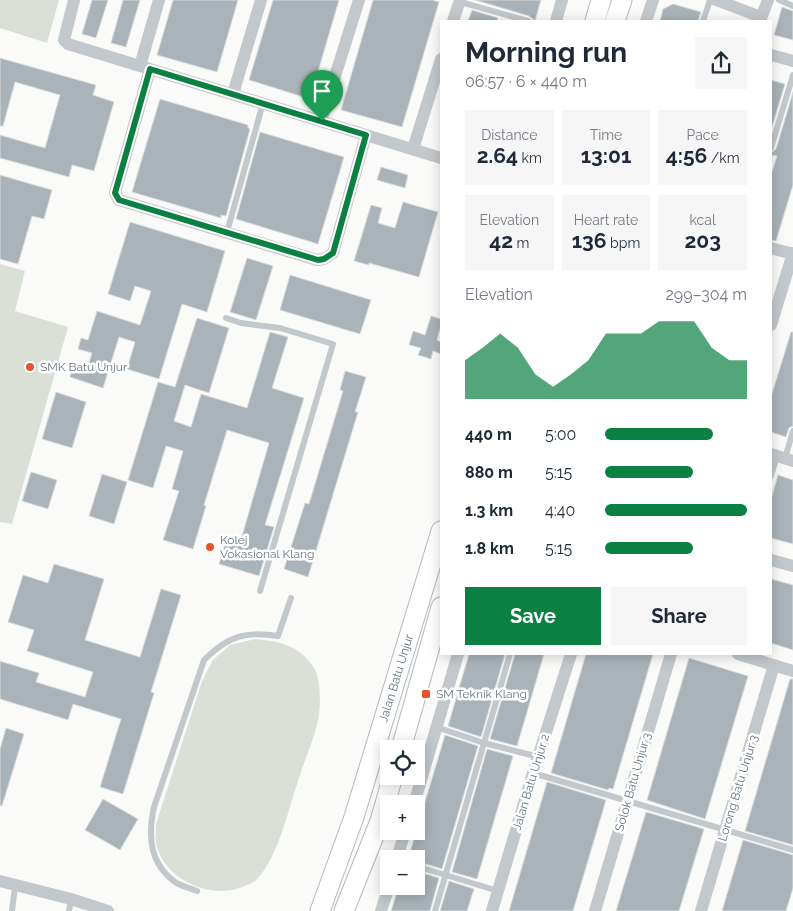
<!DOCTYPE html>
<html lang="en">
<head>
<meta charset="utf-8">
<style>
	body { margin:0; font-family:Raleway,sans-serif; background:#f6f6f7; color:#1f2937; height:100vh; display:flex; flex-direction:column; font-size:19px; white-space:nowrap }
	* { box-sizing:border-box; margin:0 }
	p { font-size:16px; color:#747a83 }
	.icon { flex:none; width:28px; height:28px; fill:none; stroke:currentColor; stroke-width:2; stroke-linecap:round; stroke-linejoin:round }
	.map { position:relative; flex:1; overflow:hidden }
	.side { position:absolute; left:440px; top:20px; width:332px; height:635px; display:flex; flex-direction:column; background:#fff; border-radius:0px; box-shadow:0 2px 12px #0003 }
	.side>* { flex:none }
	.buttons { position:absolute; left:380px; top:740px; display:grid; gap:10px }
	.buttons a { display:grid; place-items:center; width:45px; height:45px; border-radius:0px; background:#fff; box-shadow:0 2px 12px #0003; font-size:25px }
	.pin { position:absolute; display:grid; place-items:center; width:42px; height:42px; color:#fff; margin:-51px -21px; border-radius:50% 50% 50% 0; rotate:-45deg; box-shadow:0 0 5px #0007 }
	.pin .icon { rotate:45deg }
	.round { display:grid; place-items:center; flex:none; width:52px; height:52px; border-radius:0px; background:#f6f6f7 }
	.headline { display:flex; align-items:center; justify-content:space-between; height:85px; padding:0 25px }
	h1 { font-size:28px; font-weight:700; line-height:38px }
	.metrics { display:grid; grid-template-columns:repeat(3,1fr); gap:8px; height:85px; padding:5px 25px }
	.metrics div { display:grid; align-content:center; border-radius:0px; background:#f6f6f7; text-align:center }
	.metrics b { font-size:21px; font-weight:700 }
	.metrics small { font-size:14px; font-weight:400 }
	.metrics p { font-size:14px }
	.chart { height:140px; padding:10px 25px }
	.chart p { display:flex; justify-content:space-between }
	.chart svg { width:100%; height:90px; margin-top:5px; fill:#0b8043; opacity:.7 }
	.cta { display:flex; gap:10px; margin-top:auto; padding:10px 25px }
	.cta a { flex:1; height:58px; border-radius:0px; background:#0b8043; color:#fff; font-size:20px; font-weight:700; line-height:58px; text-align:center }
	.cta a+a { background:#f6f6f7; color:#1f2937 }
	ul { padding:0 25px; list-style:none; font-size:16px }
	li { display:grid; grid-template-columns:80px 60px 1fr; align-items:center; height:38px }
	li i { height:12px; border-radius:6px; background:#0b8043 }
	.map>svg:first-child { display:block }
</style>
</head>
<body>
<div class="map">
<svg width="793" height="911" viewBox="0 0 793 911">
	<rect width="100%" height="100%" fill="#fafaf8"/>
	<path fill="#dadfd7" d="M0,0H59L47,43L0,28Z
		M0,264L25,271L15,311L68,327L12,524L0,522Z
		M255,639C278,641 300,645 314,668C321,679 321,706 318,720C314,739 305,759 299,778C289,807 278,858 257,879C255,882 251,883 247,885C215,901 168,883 157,847C155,840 156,831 156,824L202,681L213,660L230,645Z"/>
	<path fill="#aab3b9" stroke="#dcdcda" d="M92,0H108L96,38L82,34Z
		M123,0H140L126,47L111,43Z
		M173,0H238L217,72L157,55Z
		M273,0H339L310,99L249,80Z
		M373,0H432L439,2L402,127L341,110Z
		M475,0H541L535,21L529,16Z
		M673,4L701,12L698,21H660L663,9Z
		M782,7L793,11V40L774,35Z
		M472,10L498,18L497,21H468Z
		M0,58L96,85L93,95L114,102L94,171L72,165L69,177L0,158V135L45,148L60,95L15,82L3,126H0Z
		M771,80L785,84L771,130Z
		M793,92V185L776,241L771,240V175L777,156L771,155V153L776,149Z
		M160,99L248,125V128L250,129L226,216L221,215V218L132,192Z
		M260,132L344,157L318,244L236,219Z
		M381,167L408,175L405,188L377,180Z
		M0,175L52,190L44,219L32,216L18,264L0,259Z
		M403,202L438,212L419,277L369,263V265L354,261L371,205L382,208L378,223L395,228Z
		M130,222L225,251L207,312L182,304L159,379L127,369L135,342L119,337L103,388L70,377L72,368L86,372L92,353L78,349L81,338L88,340L97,311L140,325L151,291L135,286L130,301L108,294Z
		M247,258L273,266L256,320L230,312Z
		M290,275L371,300L360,334L280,310Z
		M431,316L441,319V325L437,340L441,342V354L433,351L431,359L418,355L421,348L409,345L413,331L425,335Z
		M197,318L229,328L209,393L185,385L174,421L191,427L201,394L247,408L270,332L288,337L272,388L304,398L265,525L274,527L259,576L219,564L227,538L240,543L269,443L227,430L204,505L206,506L193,549L163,540L179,491L172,489L183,451L166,446L153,488L128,480L158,382L175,387Z
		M791,332H793V426L789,428L786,437L771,432V397Z
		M345,371L366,377L355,412H358L308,577L284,569L305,503L309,504L343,391L340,390Z
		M56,392L86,402L72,448L42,439Z
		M31,472L57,480L48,509L22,501Z
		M102,474L127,482L114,524L89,516Z
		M778,475L793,480V544L771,538V499Z
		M54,564L104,579L85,640L140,657L161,589L181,595L151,692L154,693L123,794L100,787L121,719L73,704L68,720L0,699V661L39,673L36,682L85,697L93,672L27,651L34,630L8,622L23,575L48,583Z
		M771,579L793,585V650L771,643Z
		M469,654H505L481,737L448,726Z
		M515,654H544L517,746L490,739Z
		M586,654H653L613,789L609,788L608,790L551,773Z
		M689,658L748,676L705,819L647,800Z
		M790,679H793V845L745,831Z
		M6,728L24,734L2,806L0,805V749Z
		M445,735L478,746L442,869L416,861V859H408Z
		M487,749L513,756L477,879L452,872Z
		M547,782L606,800L573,911H509Z
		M103,799L138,819L120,850L85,830Z
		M646,812L704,829L679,911H616Z
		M743,840L793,855V888L786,911H722Z
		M416,871L439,878L430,911H391L399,886H416Z
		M449,881L474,889L467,911H440Z"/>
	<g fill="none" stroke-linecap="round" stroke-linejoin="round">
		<g stroke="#b3babf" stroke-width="21">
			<g id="secondary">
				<path d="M595,21L601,0"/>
				<path d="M615,21L622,0"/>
				<path d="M401,749L441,607"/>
				<path id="s1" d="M320,911L354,817L441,531"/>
				<path d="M344,911L380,821L393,776"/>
			</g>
		</g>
		<path stroke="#c3c8cc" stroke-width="6" d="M779,0L793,6
			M457,1L528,21
			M703,21L710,0
			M771,148L793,75
			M227,232L263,103
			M226,318L241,323L280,328L333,344L260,591
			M785,458L793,431
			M771,476L777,456
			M436,727L484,743L539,757
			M533,773L793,850
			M416,866L498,891
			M197,891C190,888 181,886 175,882C149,863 148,835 154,807L204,660C228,636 245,631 278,636L291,598
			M12,911L15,886
			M69,911L71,899
			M435,911L510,654"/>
		<path stroke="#c3c8cc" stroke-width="12" d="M74,0L64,40L68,44L441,158
			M716,0L761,17
			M453,21L460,0
			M556,21L562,0
			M646,21L653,0
			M760,21L768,0
			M771,55L793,61
			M140,66L159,0
			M150,69L115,193L119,200L317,260L324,259L333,253L366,135
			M233,94L261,0
			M321,121L359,0
			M413,149L441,59
			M771,248L793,254
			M771,325L793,253
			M771,454L793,461
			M771,560L793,566
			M738,654L793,671
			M414,804L458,654
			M397,859L405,831
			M0,881L71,899L108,911
			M381,911L389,886
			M492,911L533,773L571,654
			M595,911L671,654
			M701,911L774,665"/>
		<use href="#secondary" stroke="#fff" stroke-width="19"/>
	</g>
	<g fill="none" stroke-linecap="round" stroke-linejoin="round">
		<g stroke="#fff" stroke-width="10">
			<path id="route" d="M150,69L366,135L333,253L324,259L318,260L119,200L115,193Z"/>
		</g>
		<use href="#route" stroke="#0b8043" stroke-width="6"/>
	</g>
	<g fill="#e4572e" stroke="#fff" stroke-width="2">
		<circle cx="30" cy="367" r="5"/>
		<circle cx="210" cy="547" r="5"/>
		<rect x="421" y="689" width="10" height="10" rx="2.5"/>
	</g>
	<g text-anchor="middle" stroke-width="5" stroke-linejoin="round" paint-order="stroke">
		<g font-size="12" fill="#657683" stroke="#fff" text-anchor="start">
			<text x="40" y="371">SMK Batu Unjur</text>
			<text x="220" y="544">Kolej<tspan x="220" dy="14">Vokasional Klang</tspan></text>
			<text x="436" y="698">SM Teknik Klang</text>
		</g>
		<g font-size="12" fill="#657683" stroke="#fff">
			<text dy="4" stroke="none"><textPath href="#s1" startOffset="245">Jalan Batu Unjur</textPath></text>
			<text transform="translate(531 782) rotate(-73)" y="4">Jalan Batu Unjur 2</text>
			<text transform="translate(633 782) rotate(-74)" y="4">Solok Batu Unjur 3</text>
			<text transform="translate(738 788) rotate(-73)" y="4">Lorong Batu Unjur 3</text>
		</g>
	</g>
</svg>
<div class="buttons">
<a><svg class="icon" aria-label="locate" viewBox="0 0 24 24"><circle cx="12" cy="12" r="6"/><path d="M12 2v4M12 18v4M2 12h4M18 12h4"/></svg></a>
<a>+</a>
<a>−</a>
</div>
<div class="pin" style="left:322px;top:121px;background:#1e9e55"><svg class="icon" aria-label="arrive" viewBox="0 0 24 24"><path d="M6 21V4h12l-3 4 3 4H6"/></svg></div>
<section class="side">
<div class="headline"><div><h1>Morning run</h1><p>06:57 · 6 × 440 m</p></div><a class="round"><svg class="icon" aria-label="share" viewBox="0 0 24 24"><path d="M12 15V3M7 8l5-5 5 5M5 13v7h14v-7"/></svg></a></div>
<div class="metrics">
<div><p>Distance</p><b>2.64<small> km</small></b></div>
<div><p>Time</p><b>13:01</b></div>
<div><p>Pace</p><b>4:56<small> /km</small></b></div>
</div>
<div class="metrics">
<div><p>Elevation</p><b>42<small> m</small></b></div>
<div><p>Heart rate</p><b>136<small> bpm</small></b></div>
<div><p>kcal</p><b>203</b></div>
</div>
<div class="chart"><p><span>Elevation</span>299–304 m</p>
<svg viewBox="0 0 160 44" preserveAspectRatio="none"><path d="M0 44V25L10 19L20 12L30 19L40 32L50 38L60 32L70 25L80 12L90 12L100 12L110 6L120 6L130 6L140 19L150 25L160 25V44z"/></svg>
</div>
<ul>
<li><b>440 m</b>5:00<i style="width:76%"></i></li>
<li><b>880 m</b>5:15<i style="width:62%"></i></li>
<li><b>1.3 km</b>4:40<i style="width:100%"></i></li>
<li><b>1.8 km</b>5:15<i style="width:62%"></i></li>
</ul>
<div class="cta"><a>Save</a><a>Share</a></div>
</section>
</div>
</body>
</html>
